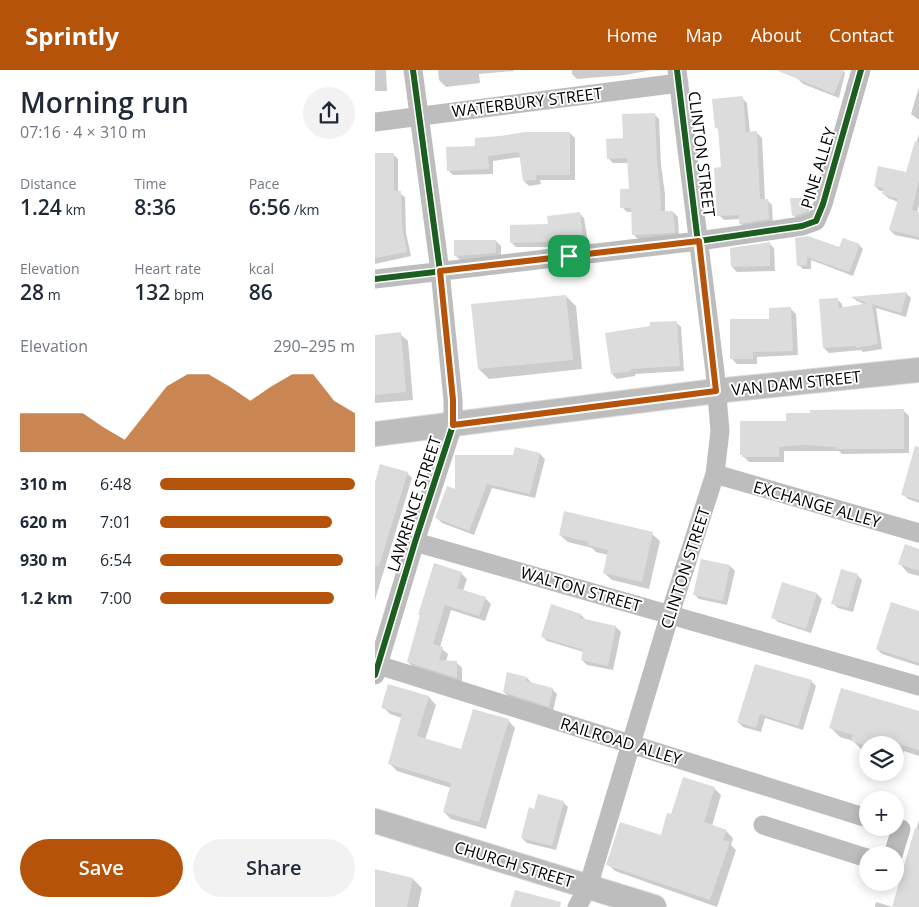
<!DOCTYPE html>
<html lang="en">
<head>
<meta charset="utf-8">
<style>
	body { margin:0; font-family:"Open Sans",sans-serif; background:#f2f2f3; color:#1f2937; height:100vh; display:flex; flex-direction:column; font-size:19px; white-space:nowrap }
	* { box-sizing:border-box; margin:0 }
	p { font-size:16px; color:#747a83 }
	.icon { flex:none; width:28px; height:28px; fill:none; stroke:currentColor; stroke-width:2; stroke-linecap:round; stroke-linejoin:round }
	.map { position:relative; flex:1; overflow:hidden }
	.sheet { display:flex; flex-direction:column; background:#fff; width:375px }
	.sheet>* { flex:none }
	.fabs { position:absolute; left:484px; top:666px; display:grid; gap:10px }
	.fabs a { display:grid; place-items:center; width:45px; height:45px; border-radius:50%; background:#fff; box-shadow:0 2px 12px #0003; font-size:25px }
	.pin { position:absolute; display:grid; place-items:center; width:42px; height:42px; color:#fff; margin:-21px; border-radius:10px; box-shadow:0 2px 8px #0006 }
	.round { display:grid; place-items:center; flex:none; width:52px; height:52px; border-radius:26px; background:#f2f2f3 }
	.summary { display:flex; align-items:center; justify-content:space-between; height:85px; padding:0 20px }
	h1 { font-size:28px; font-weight:600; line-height:38px }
	.figures { display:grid; grid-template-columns:repeat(3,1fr); gap:8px; height:85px; padding:5px 20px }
	.figures div { display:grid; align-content:center }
	.figures b { font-size:21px; font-weight:600 }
	.figures small { font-size:14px; font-weight:400 }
	.figures p { font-size:14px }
	.chart { height:140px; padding:10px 20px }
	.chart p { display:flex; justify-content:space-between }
	.chart svg { width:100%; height:90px; margin-top:5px; fill:#b45309; opacity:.7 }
	.button { display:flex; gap:10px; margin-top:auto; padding:10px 20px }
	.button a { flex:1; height:58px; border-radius:30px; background:#b45309; color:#fff; font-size:20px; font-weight:600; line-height:58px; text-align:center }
	.button a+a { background:#f2f2f3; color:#1f2937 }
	ul { padding:0 20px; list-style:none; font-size:16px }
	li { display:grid; grid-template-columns:80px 60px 1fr; align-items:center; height:38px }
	li i { height:12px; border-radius:6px; background:#b45309 }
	header { display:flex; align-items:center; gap:30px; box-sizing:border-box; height:70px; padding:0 25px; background:#b45309; color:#fff }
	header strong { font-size:24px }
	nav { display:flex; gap:28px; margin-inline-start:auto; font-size:18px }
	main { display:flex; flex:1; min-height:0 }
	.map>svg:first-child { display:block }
</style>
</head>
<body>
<header>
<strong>Sprintly</strong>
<nav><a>Home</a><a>Map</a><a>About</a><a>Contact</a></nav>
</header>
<main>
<section class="sheet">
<div class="summary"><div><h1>Morning run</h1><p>07:16 · 4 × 310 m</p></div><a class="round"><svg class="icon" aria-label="share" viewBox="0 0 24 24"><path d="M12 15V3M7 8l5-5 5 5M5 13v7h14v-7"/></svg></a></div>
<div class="figures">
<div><p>Distance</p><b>1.24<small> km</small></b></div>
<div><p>Time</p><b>8:36</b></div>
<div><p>Pace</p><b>6:56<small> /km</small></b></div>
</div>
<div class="figures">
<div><p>Elevation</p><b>28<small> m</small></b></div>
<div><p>Heart rate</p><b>132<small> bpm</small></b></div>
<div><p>kcal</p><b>86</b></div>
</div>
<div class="chart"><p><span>Elevation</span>290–295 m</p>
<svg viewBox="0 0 160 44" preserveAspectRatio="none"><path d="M0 44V25L10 25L20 25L30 25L40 32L50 38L60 25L70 12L80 6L90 6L100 12L110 19L120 12L130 6L140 6L150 19L160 25V44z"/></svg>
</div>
<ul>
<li><b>310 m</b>6:48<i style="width:100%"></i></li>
<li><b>620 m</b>7:01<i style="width:88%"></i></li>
<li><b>930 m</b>6:54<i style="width:94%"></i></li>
<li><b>1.2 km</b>7:00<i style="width:89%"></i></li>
</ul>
<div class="button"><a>Save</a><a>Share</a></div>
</section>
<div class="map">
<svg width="544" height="837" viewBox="0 0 544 837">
	<rect width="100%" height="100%" fill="#fff"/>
	<path fill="#0003" d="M0,0H11L12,21H0Z
		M63,0H139V1L104,4L105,13L71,17L64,10Z
		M197,0H277L250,5L202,9L197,4Z
		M426,0H467L470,3L464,28L428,14L423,9Z
		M544,17V50L536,44Z
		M367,28L372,33L375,63H382L387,68L390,130H392L397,135L398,154L370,158L365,153V149L349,150L344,145L347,98L344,60L341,57Z
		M279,44L284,49L286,95L290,124V142H298L303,147L304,167L264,170L259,165L257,142H252L247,137L256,120L254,93H238L233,88L249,70Z
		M195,63L200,68V110H165L166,114L154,116L149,111L146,87L118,91V104L78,105L73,100L102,77Z
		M544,64V134L542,143H544V170L520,165L515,160L523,132L513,128L508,123L509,121H505L500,116L532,103Z
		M0,84H18L23,89V122L30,127L31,163L36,186L0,194Z
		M432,129L434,131V144L421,148L419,145Z
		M204,143L209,148L213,172L174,177H141L136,172Z
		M421,169L465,179L484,175L488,179L478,206L436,190V199H428L424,195Z
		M81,171H121L126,176V188L86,191L81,186Z
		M394,173L399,178L400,201L362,202L357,197Z
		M531,223L536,228L531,247L501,238L507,279L488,282L486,280L454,283L449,278L462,229L467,234L468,239L491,235L482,231L478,228Z
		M191,226L201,236L207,299L114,309L104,299Z
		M416,239L421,244L423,285L382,287V294H362L357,289L396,250Z
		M301,252L306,257L309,301L260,304V306L242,309L237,304Z
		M25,264L33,271L38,330L0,333V280Z
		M529,341L534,346V383L467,384L464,381H409V392H374L366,384Z
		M141,379L165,384L170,389L160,428L117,418L99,465L67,453L62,448L81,421L139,386Z
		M534,400L544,403V433L533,429L528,424Z
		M32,403L37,408L0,530V416Z
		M277,464L285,471L274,519L237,510L229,503L233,485L221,482L217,478L193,472L185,465Z
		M531,476L544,481V506L533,503L525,494Z
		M327,490L355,496L360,501L352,535L324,529L319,524Z
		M86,503L92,509L88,521L110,528L116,534L110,551L76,540L65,577L73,584L71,592H81L87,598V613L39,598L33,592L46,546L44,544Z
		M482,505L487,510L478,542L463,538L458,533Z
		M408,514L442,524L447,529L436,563L403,552L398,547Z
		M517,534L544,542V596L507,584L502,579Z
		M206,545L211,550L241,557L246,562L238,600L212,595L207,590L209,582L172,571L167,566Z
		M133,604L152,608L157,613L177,619L182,624L178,641L134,627L129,622Z
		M436,611L441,616L428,660L390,648L386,662L368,657L363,652Z
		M14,616L54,627L61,635L50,670L87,681L133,650L140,658L111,759L76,749L69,742L76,718L22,701L15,694L27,648L15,644L8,637Z
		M467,619L544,643V686L529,681L525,694L520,693V675H492V682L487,680L478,671L465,667L455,657Z
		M339,718L346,725L337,756L351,761L358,768L356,775L361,780L342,837L240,801L233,794L286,766Z
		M188,732L193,737L181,780L152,773L147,768L160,740Z
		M544,750V837H500L501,832L518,837Z
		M0,801L38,809L47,818L43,837H0Z"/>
	<path fill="#dcdcdc" d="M401,0H469L459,24Z
		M368,26L371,62L382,61L385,129H393L394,149L364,154V145L342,146L339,98L346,97L343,58H340L337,29Z
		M280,43L282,90L285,118L286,141H298L300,163L257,165L256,138H245V119H254L252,88L232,89L231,69L248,68L247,44Z
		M150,62H195V105H161V110L148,111L144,82L113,86L114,99L72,101L71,77L100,76V68L125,66Z
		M540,71L544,72V109L537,140L544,142V167L514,160L523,129L507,124L508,118L499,116L503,96L531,102Z
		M0,83H19V121H26L27,157L32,182L0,188Z
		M415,128H432V142L417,146Z
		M205,142L208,167L168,172L135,173V155L173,154L172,146Z
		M433,166L464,177L468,168L485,174L474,202L432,187V195L422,196L420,168Z
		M79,170H121V183L79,186Z
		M395,172V196L356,197L355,178Z
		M532,222L526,243L497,234L503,274L481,278V276L448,278L444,229L463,228L464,238L493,233L475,227Z
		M191,225L198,290L103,299L96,234Z
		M416,237L418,281L378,282V289H355V249H394V238Z
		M302,251L305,296L256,299V301L236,304L230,263L275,256V252Z
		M26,262L31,322L0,325V265Z
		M529,339V379H461V377L428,375L404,377V387H367V385H365V351H411V343H435V340Z
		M540,376L544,377V430L526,425Z
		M140,377L165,383L155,424L112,414L94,461L60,448L72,416L80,419V385H138Z
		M5,394L33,402L4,496H0V412Z
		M189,441L278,462L267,512L228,503L233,480L213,475V472L184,465Z
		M530,474L544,479V501L523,494Z
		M326,489L355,495L348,531L318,525Z
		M59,493L87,502L82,518L111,527L104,546L70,535L58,574L68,577L64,590L82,591V608L32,592L45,545H43Z
		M466,499L483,504L473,538L456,534Z
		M407,512L442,523L431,559L396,548Z
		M516,532L544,541V593L501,579Z
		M176,534L206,544L205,548L241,556L233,596L206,590L208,580L166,567Z
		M380,594L437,610L423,656L385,644L381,658L362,652Z
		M132,602L152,607L151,611L178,618L174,637L128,622Z
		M13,614L54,626L42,666L86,679L98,639L134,649L104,752L68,742L76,713L13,694L27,644L6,638Z
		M466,618L544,641V680L527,675H489L476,671L478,665L454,658Z
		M308,707L340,717L329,752L352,760L348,770L355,772L335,830L231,795L245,752L286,765L292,743L296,744Z
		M163,724L189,731L177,776L146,768L154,737L159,739Z
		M540,758L544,759V837H517Z
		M0,799L38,808L32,837H0Z
		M140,820L186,832L185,837H135Z"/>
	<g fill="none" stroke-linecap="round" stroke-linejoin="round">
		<g stroke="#dbdbdb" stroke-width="26">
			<path id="major" d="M0,364L341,321L544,300
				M0,751L279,837"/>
		</g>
		<path stroke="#bdbdbd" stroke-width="19" d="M0,52L304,13
			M0,209L324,171L427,156L441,151L448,134L486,0
			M340,404L544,463
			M40,472L544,616
			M0,594L492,748
			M0,605L40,472L78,355V330L65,201L38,0
			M388,755L492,788
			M518,785L526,759L520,757
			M202,837L213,817L295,544L340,404L345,361L340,302L302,0"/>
		<use href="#major" stroke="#bdbdbd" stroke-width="24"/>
		<g stroke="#fff" stroke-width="9">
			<path id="cycleway" d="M302,0L341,321
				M0,209L324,171L427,156L441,151L448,134L486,0
				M0,605L40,472L78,355V330L65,201L38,0"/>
		</g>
		<use href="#cycleway" stroke="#1b5e20" stroke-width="6"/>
	</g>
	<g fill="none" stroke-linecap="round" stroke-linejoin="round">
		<g stroke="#fff" stroke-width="10">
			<path id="route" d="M324,171L341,321L78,355V330L65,201Z"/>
		</g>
		<use href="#route" stroke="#b45309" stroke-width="6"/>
	</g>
	<g text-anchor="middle" stroke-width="4" stroke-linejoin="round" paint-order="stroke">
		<g font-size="16" fill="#000" stroke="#fff">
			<text transform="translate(152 32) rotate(-7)" y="6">WATERBURY STREET</text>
			<text transform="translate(327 84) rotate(83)" y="6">CLINTON STREET</text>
			<text transform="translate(443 98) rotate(-73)" y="6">PINE ALLEY</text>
			<text transform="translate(421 313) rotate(-6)" y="6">VAN DAM STREET</text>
			<text transform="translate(39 434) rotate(-72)" y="6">LAWRENCE STREET</text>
			<text transform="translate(442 434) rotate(16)" y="6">EXCHANGE ALLEY</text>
			<text transform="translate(310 498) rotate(-72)" y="6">CLINTON STREET</text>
			<text transform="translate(206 519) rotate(16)" y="6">WALTON STREET</text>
			<text transform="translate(246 671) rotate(17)" y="6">RAILROAD ALLEY</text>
			<text transform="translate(139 794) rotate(17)" y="6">CHURCH STREET</text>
		</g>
	</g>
</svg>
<div class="fabs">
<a><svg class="icon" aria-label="layers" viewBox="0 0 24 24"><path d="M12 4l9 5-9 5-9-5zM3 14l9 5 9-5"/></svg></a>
<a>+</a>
<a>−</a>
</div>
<div class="pin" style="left:194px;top:186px;background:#1e9e55"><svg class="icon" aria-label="arrive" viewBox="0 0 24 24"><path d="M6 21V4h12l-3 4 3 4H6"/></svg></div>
</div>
</main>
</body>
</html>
